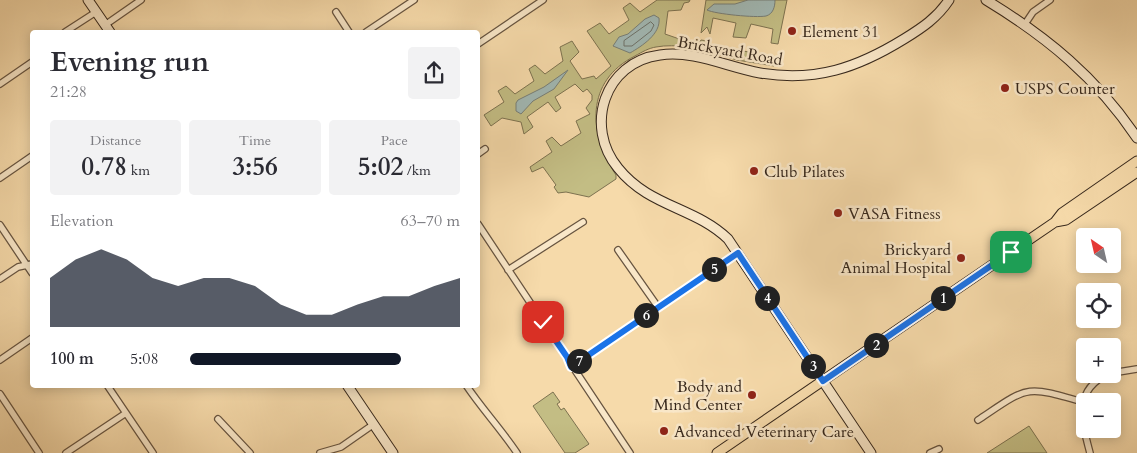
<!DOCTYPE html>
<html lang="en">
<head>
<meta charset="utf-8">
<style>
	body { margin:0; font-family:Cardo,serif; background:#f2f2f3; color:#2b2b33; height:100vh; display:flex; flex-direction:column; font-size:19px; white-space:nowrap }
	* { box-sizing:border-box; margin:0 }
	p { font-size:16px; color:#7c7c81 }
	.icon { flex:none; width:28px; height:28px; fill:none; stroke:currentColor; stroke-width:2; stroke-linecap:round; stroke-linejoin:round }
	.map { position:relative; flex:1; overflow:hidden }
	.details { position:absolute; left:30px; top:30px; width:450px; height:358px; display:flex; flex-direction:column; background:#fff; border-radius:5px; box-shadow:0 2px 12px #0003 }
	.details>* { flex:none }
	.needle { width:32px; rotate:326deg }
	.buttons { position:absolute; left:1076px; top:228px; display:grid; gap:10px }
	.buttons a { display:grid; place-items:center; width:45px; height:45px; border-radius:5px; background:#fff; box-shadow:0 2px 12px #0003; font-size:25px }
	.pin { position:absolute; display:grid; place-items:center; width:42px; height:42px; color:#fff; margin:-21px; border-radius:10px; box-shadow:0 2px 8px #0006 }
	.km { position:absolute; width:25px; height:25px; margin:-12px; border-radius:50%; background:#222; color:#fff; font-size:14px; line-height:25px; text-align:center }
	.round { display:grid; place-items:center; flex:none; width:52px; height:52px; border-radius:5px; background:#f2f2f3 }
	.head { display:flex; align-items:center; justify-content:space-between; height:85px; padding:0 20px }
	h1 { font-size:28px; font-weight:600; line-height:38px }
	.metrics { display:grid; grid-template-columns:repeat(3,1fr); gap:8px; height:85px; padding:5px 20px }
	.metrics div { display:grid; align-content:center; border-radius:5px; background:#f2f2f3; text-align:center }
	.metrics b { font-size:25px; font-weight:600 }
	.metrics small { font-size:14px; font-weight:400 }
	.metrics p { font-size:14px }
	.chart { height:140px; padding:10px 20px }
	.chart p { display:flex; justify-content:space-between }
	.chart svg { width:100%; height:90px; margin-top:5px; fill:#111827; opacity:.7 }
	ul { padding:0 20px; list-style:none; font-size:16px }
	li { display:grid; grid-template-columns:80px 60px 1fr; align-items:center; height:38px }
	li i { height:12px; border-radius:6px; background:#111827 }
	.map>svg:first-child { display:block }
</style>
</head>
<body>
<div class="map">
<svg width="1137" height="453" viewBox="0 0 1137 453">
	<rect width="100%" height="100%" fill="#f6daaa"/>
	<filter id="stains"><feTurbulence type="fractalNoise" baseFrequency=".004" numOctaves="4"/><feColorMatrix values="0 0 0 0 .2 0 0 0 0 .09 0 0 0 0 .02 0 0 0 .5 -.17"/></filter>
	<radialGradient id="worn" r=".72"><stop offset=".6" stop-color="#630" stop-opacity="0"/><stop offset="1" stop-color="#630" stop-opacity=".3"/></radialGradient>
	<path fill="#c3bd84" stroke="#7d7250" d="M657,0H690L689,2L684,3L681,10L668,11L665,34L688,42L687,46C677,46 666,45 656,47C649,48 642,52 635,56C585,81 588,134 616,175V179L589,197L566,192L558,193L554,187L556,185L543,167L532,172L530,167L552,152L546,141L552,137L561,146L581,133L576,121L590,114L586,108L592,100V95L587,89L583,92L575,84L555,97L561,108L556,112L548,102L527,117L533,127L524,134L521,122L502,118L491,126L484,115L504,102L498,91L506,86L515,94L534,81L529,69L535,65L545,74L563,61L560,47L572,41L579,52L570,61L582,79L594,76L596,79L611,66L587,31L600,23L609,34L629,20L623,8L630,3L640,12Z
		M706,0H787L778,44L771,43L773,29L751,24L746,38L733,37L736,23L713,18L710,34L707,27L701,33Z
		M701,40L708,41L709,44L773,57L774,66L737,60L700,49L698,44Z
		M553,392L560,402L557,404L561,410L564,408L589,444L575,453H565L533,406Z
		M1029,426L1047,453H987Z"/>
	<path fill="#a1b8b4" stroke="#777e77" d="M748,0H775C775,7 773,14 766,16C756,18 715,14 707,10L714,4H735Z
		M654,15L659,18C661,34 642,46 630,53L613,46L619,37L628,34L645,19Z
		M568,70L554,89L533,101L521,114L516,111V103L518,100L544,87Z"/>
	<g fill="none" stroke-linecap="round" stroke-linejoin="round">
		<path stroke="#6c7068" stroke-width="1" d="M651,22L654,25L651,31L632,46H624V41Z"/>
		<g stroke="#675440" stroke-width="8">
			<path id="street" d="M336,12L349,32
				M1025,24L1033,12L1050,0
				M105,25L141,0
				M65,32L96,12
				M366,32L414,0
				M478,44L543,0
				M0,84L32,62
				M478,154L485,149
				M0,178L32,156
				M478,224L630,453
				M0,225L32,273
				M618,250L658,307
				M508,270L583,222
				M0,279L18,267L32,264
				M0,360L32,338
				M571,367L738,253
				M1112,373L1137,369
				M107,385L153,453
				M466,385C482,409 501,429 517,453
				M0,394L39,453
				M218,419L250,453
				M978,420C1029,386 1024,385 1083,402
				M66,453L126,413
				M320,453L341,447L374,424
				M930,453L939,449
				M1090,453C1082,423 1072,389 1109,374"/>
		</g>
		<g stroke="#37281c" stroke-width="11">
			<path id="secondary" d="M88,0L110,32
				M986,0C1047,37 1097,78 1137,138
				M347,385L393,453
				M871,453L728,239C695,207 649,207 618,168C584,127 604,62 660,55C694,50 727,67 760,73C816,82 857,68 904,39C922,28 937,18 949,0"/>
		</g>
		<g stroke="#37281c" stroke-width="11">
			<path id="primary" d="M1055,222L1066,220L1137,172
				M717,453L1055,222L1062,213L1137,161"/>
		</g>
		<use href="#street" stroke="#f9e7c8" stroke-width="5.5"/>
		<use href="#secondary" stroke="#f9e7c8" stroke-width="9"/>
		<use href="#primary" stroke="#f6daaa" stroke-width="9"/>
	</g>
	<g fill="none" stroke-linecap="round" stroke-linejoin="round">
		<g stroke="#fff" stroke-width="10">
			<path id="route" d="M543,322L567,357L571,367L738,253L823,381L1011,252"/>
		</g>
		<use href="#route" stroke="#1a73e8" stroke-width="6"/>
	</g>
	<g fill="#8f2418" stroke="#f9e7c8" stroke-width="2">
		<circle cx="792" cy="31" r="5"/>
		<circle cx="1005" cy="88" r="5"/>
		<circle cx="754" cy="171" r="5"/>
		<circle cx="838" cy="213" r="5"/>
		<circle cx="961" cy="258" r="5"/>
		<circle cx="752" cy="395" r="5"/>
		<circle cx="664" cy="431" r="5"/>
	</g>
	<g text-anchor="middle" stroke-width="5" stroke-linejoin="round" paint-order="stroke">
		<g font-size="16" fill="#37281c" stroke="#f9e7c8" text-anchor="start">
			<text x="802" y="37">Element 31</text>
			<text x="1015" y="94">USPS Counter</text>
			<text x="764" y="177">Club Pilates</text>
			<text x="848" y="219">VASA Fitness</text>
			<text x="951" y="255" text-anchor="end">Brickyard<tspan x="951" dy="18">Animal Hospital</tspan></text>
			<text x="742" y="392" text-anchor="end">Body and<tspan x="742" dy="18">Mind Center</tspan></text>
			<text x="674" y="437">Advanced Veterinary Care</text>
		</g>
		<g font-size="16" fill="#37281c" stroke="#f9e7c8">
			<text transform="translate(730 50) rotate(10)" y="6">Brickyard Road</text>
		</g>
	</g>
	<rect width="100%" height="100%" filter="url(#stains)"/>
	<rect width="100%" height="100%" fill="url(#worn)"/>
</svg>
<div class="buttons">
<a><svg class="needle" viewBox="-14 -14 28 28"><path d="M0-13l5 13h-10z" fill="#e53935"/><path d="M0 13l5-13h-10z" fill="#7c7c81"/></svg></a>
<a><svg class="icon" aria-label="locate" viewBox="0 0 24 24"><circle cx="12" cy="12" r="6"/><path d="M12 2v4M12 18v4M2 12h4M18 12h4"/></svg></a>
<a>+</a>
<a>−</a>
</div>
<div class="pin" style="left:1011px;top:252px;background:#1e9e55"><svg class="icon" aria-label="arrive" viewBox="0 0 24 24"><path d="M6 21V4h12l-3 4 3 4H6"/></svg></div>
<div class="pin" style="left:543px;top:322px;background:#d93025"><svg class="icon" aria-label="check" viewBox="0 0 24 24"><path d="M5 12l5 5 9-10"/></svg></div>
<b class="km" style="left:943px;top:298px">1</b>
<b class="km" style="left:876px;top:345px">2</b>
<b class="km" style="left:813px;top:366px">3</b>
<b class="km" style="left:767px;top:298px">4</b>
<b class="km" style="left:714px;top:269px">5</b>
<b class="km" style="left:646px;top:315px">6</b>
<b class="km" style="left:579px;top:361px">7</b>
<section class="details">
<div class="head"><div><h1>Evening run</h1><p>21:28</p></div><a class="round"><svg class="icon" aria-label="share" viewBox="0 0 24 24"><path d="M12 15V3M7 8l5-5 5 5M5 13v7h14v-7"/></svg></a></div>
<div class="metrics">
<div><p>Distance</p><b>0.78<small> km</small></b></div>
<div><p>Time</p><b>3:56</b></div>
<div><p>Pace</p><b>5:02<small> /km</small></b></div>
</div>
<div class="chart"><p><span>Elevation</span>63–70 m</p>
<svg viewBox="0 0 160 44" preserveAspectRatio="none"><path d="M0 44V20L10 11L20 6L30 11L40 20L50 24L60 20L70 20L80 24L90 33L100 38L110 38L120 33L130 29L140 29L150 24L160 20V44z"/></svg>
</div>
<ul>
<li><b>100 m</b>5:08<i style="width:78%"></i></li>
</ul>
</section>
</div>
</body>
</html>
